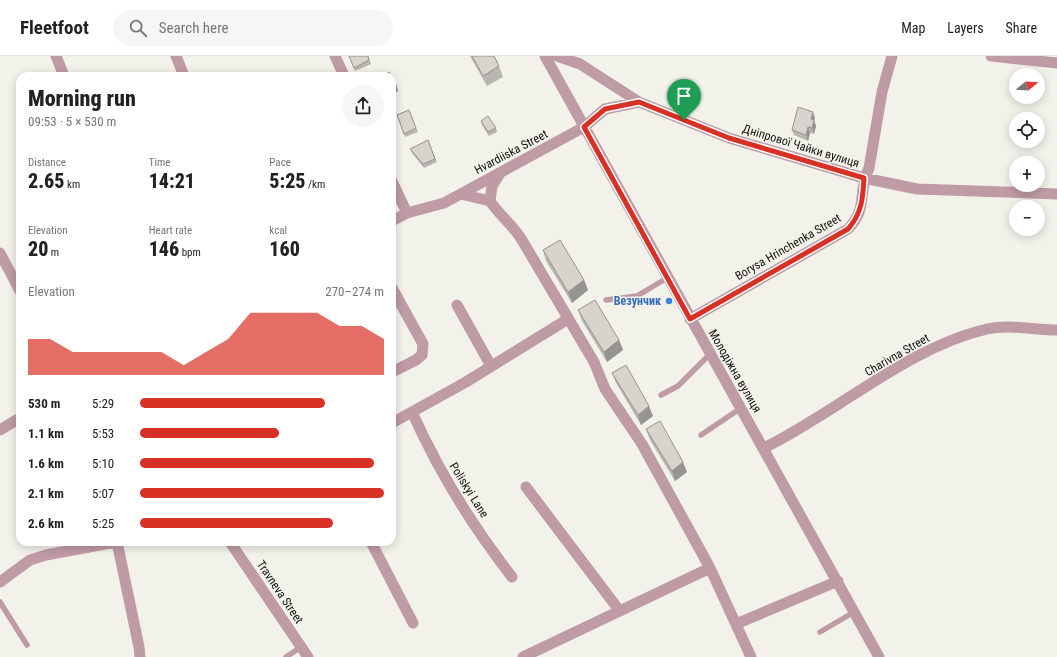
<!DOCTYPE html>
<html lang="en">
<head>
<meta charset="utf-8">
<style>
	body { margin:0; font-family:"Roboto Condensed",sans-serif; background:#f6f6f6; color:#222; height:100vh; display:flex; flex-direction:column; font-size:15px; white-space:nowrap }
	* { box-sizing:border-box; margin:0 }
	p { font-size:13px; color:#767676 }
	.icon { flex:none; width:22px; height:22px; fill:none; stroke:currentColor; stroke-width:2; stroke-linecap:round; stroke-linejoin:round }
	.map { position:relative; flex:1; overflow:hidden }
	.panel { position:absolute; left:16px; top:16px; width:380px; height:474px; display:flex; flex-direction:column; background:#fff; border-radius:12px; box-shadow:0 2px 10px #0003 }
	.panel>* { flex:none }
	.needle { width:26px; rotate:72deg }
	.buttons { position:absolute; left:1009px; top:12px; display:grid; gap:8px }
	.buttons a { display:grid; place-items:center; width:36px; height:36px; border-radius:50%; background:#fff; box-shadow:0 2px 10px #0003; font-size:20px }
	.pin { position:absolute; display:grid; place-items:center; width:34px; height:34px; color:#fff; margin:-41px -17px; border-radius:50% 50% 50% 0; rotate:-45deg; box-shadow:0 0 4px #0007 }
	.pin .icon { rotate:45deg }
	.round { display:grid; place-items:center; flex:none; width:42px; height:42px; border-radius:21px; background:#f6f6f6 }
	.headline { display:flex; align-items:center; justify-content:space-between; height:68px; padding:0 12px }
	h1 { font-size:22px; font-weight:800; line-height:30px }
	.figures { display:grid; grid-template-columns:repeat(3,1fr); gap:6px; height:68px; padding:4px 12px }
	.figures div { display:grid; align-content:center }
	.figures b { font-size:20px; font-weight:800 }
	.figures small { font-size:11px; font-weight:400 }
	.figures p { font-size:11px }
	.chart { height:112px; padding:8px 12px }
	.chart p { display:flex; justify-content:space-between }
	.chart svg { width:100%; height:72px; margin-top:4px; fill:#d93025; opacity:.7 }
	ul { padding:0 12px; list-style:none; font-size:13px }
	li { display:grid; grid-template-columns:64px 48px 1fr; align-items:center; height:30px }
	li i { height:10px; border-radius:5px; background:#d93025 }
	header { display:flex; align-items:center; gap:24px; box-sizing:border-box; height:56px; padding:0 20px; background:#fff; border-bottom:1px solid #e0e0e0 }
	header strong { font-size:19px }
	nav { display:flex; gap:22px; margin-inline-start:auto; font-size:14px }
	.search { width:280px; height:36px; background:#f6f6f6; display:flex; align-items:center; gap:10px; box-sizing:border-box; padding:0 14px; border-radius:22px; color:#767676; font-size:15px }
	.map>svg:first-child { display:block }
</style>
</head>
<body>
<header>
<strong>Fleetfoot</strong>
<div class="search"><svg class="icon" aria-label="search" viewBox="0 0 24 24"><circle cx="10" cy="10" r="6"/><path d="M15 15l6 6"/></svg>Search here</div>
<nav><a>Map</a><a>Layers</a><a>Share</a></nav>
</header>
<div class="map">
<svg width="1057" height="601" viewBox="0 0 1057 601">
	<rect width="100%" height="100%" fill="#f3f2ea"/>
	<g fill="none" stroke-linecap="round" stroke-linejoin="round">
		<path stroke="#bf9ba5" stroke-width="5.5" d="M606,244L637,240L667,222
			M661,339L678,330L710,298
			M701,379L741,352
			M0,546L27,589
			M820,576L854,556
			M286,601L301,591"/>
		<path stroke="#bf9ba5" stroke-width="11" d="M56,0L64,20
			M176,0L184,20
			M335,0L344,20
			M545,0L879,601
			M557,0L580,8L639,46L729,82L864,122L917,133L1057,138
			M991,0L1057,7
			M501,116L492,130L490,145C500,160 512,168 522,184L594,306L605,333L642,388L710,512L751,601
			M392,125L407,157
			M461,138L490,145
			M392,165L407,157L444,147L584,71L605,53L639,46
			M0,197L20,235
			M392,232L423,288L422,299L416,304L392,316
			M457,249L491,310
			M690,263L848,173C869,151 857,136 869,112L882,36L892,0
			M412,356C438,414 473,471 512,521
			M392,367L466,326L568,263
			M0,374L20,362
			M764,392C838,356 906,292 987,273C1009,268 1034,274 1057,274
			M526,431L619,554
			M117,486L139,591L140,601
			M230,486L308,601
			M371,486L413,567
			M0,526L30,504L46,499L116,486
			M736,568L838,525
			M523,601L710,512"/>
	</g>
	<path fill="#b8b6b0" d="M349,0H368L371,8L355,15Z
		M470,0H494L499,10L503,21L487,30Z
		M409,54L418,76L405,81L397,59Z
		M815,62L814,64L816,70L814,78L810,77L808,85L794,79L792,74Z
		M481,65L496,72L497,76L489,80L482,69Z
		M428,84L437,106L424,112L412,97L410,93Z
		M543,194L584,224L588,234L572,247L546,205Z
		M578,254L619,284L623,294L607,306L582,265Z
		M612,317L653,360L641,369L616,327Z
		M646,373L687,416L675,425L650,384Z"/>
	<path fill="#969490" d="M397,31L398,35L392,39V34Z
		M813,56L815,62L813,68L811,63Z
		M814,64L816,70L814,78L812,72Z
		M808,71L810,77L808,85L806,79Z
		M584,224L588,234L572,247L568,236Z
		M619,284L623,294L607,306L604,296Z
		M649,350L653,360L641,369L638,359Z
		M683,406L687,416L675,425L672,415Z"/>
	<path fill="#d6d4cd" stroke="#969490" d="M349,0H368L369,4L354,12Z
		M472,0H494L499,10L483,20Z
		M389,16L391,20H382Z
		M392,22L397,31L392,34Z
		M798,51L813,56L811,63L814,64L812,72L808,71L806,79L792,74Z
		M409,54L416,72L404,78L397,59Z
		M488,60L496,72L488,76L481,65Z
		M428,84L435,103L423,108L410,93Z
		M560,184L584,224L568,236L543,194Z
		M595,244L619,284L604,296L578,254Z
		M626,309L649,350L638,359L612,317Z
		M660,365L683,406L672,415L646,373Z"/>
	<g fill="none" stroke-linecap="round" stroke-linejoin="round">
		<g stroke="#fff" stroke-width="8">
			<path id="route" d="M639,46L729,82L864,122C863,142 862,157 848,173L690,263L584,71L605,53Z"/>
		</g>
		<use href="#route" stroke="#d93025" stroke-width="5"/>
	</g>
	<circle fill="#3f7fe0" stroke="#f3f2ea" stroke-width="1.5" cx="669" cy="245" r="4"/>
	<g text-anchor="middle" stroke-width="3" stroke-linejoin="round" paint-order="stroke">
		<g font-size="12" fill="#131310" stroke="#f3f2ea">
			<text transform="translate(801 90) rotate(17)" y="4">Дніпрової Чайки вулиця</text>
			<text transform="translate(511 96) rotate(-28)" y="4">Hvardiiska Street</text>
			<text transform="translate(788 191) rotate(-30)" y="4">Borysa Hrinchenka Street</text>
			<text transform="translate(897 299) rotate(-30)" y="4">Charivna Street</text>
			<text transform="translate(735 315) rotate(60)" y="4">Молодіжна вулиця</text>
			<text transform="translate(469 434) rotate(58)" y="4">Poliskyi Lane</text>
			<text transform="translate(280 536) rotate(56)" y="4">Travneva Street</text>
		</g>
		<g font-size="12" font-weight="bold" fill="#366cbe" stroke="#f3f2ea" text-anchor="end">
			<text x="661" y="249">Везунчик</text>
		</g>
	</g>
</svg>
<div class="buttons">
<a><svg class="needle" viewBox="-14 -14 28 28"><path d="M0-13l5 13h-10z" fill="#e53935"/><path d="M0 13l5-13h-10z" fill="#767676"/></svg></a>
<a><svg class="icon" aria-label="locate" viewBox="0 0 24 24"><circle cx="12" cy="12" r="6"/><path d="M12 2v4M12 18v4M2 12h4M18 12h4"/></svg></a>
<a>+</a>
<a>−</a>
</div>
<div class="pin" style="left:684px;top:64px;background:#1e9e55"><svg class="icon" aria-label="arrive" viewBox="0 0 24 24"><path d="M6 21V4h12l-3 4 3 4H6"/></svg></div>
<section class="panel">
<div class="headline"><div><h1>Morning run</h1><p>09:53 · 5 × 530 m</p></div><a class="round"><svg class="icon" aria-label="share" viewBox="0 0 24 24"><path d="M12 15V3M7 8l5-5 5 5M5 13v7h14v-7"/></svg></a></div>
<div class="figures">
<div><p>Distance</p><b>2.65<small> km</small></b></div>
<div><p>Time</p><b>14:21</b></div>
<div><p>Pace</p><b>5:25<small> /km</small></b></div>
</div>
<div class="figures">
<div><p>Elevation</p><b>20<small> m</small></b></div>
<div><p>Heart rate</p><b>146<small> bpm</small></b></div>
<div><p>kcal</p><b>160</b></div>
</div>
<div class="chart"><p><span>Elevation</span>270–274 m</p>
<svg viewBox="0 0 160 44" preserveAspectRatio="none"><path d="M0 44V22L10 22L20 30L30 30L40 30L50 30L60 30L70 38L80 30L90 22L100 6L110 6L120 6L130 6L140 14L150 14L160 22V44z"/></svg>
</div>
<ul>
<li><b>530 m</b>5:29<i style="width:76%"></i></li>
<li><b>1.1 km</b>5:53<i style="width:57%"></i></li>
<li><b>1.6 km</b>5:10<i style="width:96%"></i></li>
<li><b>2.1 km</b>5:07<i style="width:100%"></i></li>
<li><b>2.6 km</b>5:25<i style="width:79%"></i></li>
</ul>
</section>
</div>
</body>
</html>
